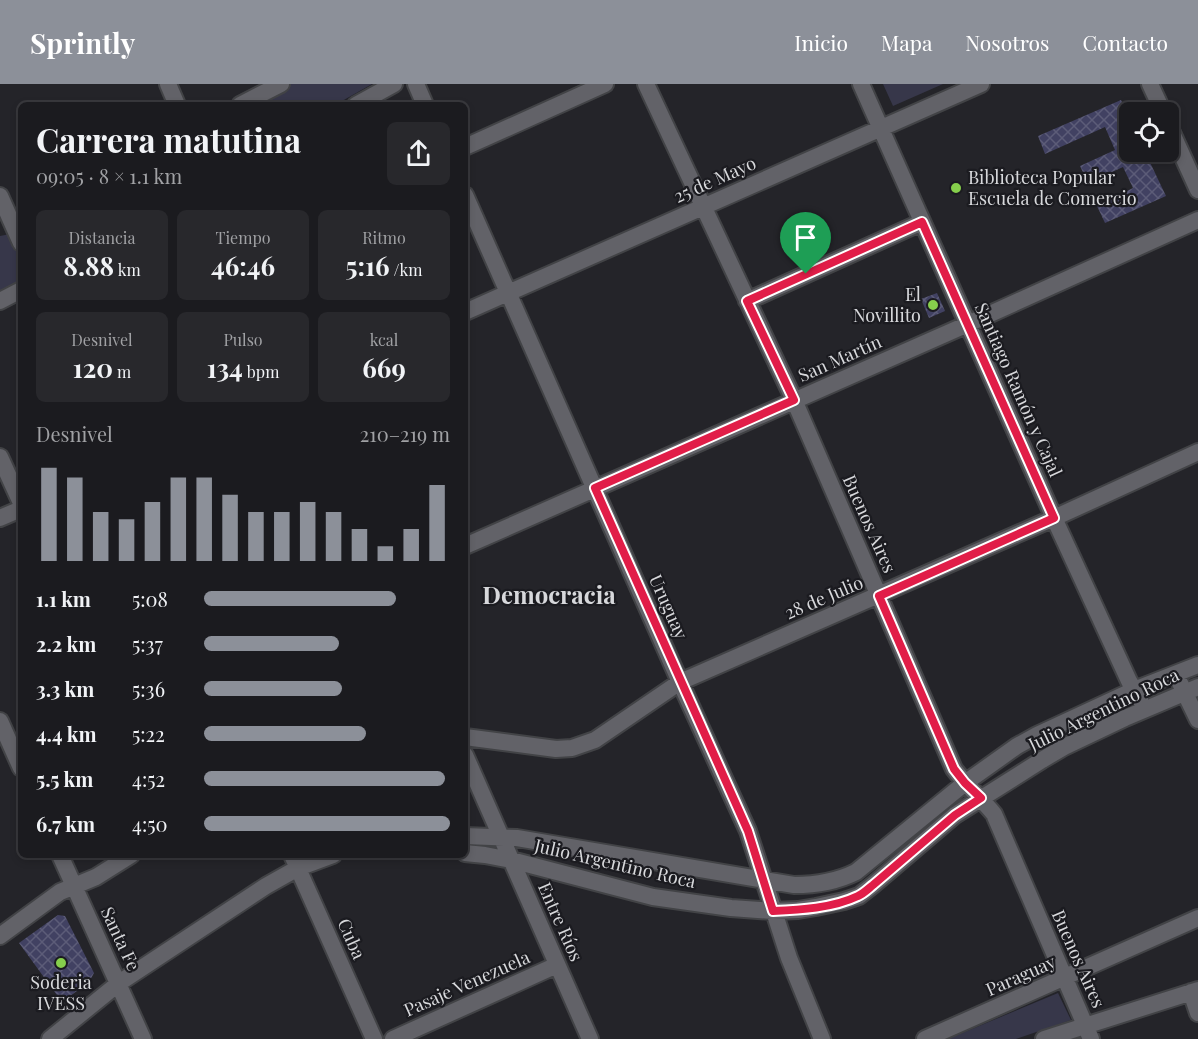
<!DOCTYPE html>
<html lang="es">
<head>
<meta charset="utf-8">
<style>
	body { margin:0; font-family:"Playfair Display",serif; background:#28282c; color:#f1f3f6; height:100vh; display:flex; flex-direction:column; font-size:22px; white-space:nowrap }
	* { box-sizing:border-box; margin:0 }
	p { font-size:20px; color:#a0a1a4 }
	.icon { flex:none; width:33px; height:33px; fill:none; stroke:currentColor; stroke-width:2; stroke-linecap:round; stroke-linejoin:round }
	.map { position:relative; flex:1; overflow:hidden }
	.panel { position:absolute; left:18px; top:18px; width:450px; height:756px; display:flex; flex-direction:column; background:#1b1b1f; border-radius:9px; box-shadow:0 3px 9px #0003,0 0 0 2px #39393d }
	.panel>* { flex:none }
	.fabs { position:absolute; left:1119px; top:18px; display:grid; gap:12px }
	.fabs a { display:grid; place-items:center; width:60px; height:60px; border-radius:9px; background:#1b1b1f; box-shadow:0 3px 9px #0003,0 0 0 2px #39393d; font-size:30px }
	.pin { position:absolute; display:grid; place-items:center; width:51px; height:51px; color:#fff; margin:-62px -26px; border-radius:50% 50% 50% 0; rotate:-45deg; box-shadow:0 0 6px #0007 }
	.pin .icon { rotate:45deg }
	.round { display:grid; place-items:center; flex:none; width:63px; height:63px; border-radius:9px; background:#28282c }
	.head { display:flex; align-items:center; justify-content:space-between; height:102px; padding:0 18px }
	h1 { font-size:33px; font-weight:700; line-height:45px }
	.stats { display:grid; grid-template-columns:repeat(3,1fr); gap:9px; height:102px; padding:6px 18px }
	.stats div { display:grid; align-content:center; border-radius:9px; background:#28282c; text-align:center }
	.stats b { font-size:26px; font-weight:700 }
	.stats small { font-size:16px; font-weight:400 }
	.stats p { font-size:16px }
	.chart { height:168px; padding:12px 18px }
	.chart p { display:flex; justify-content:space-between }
	.chart svg { width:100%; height:108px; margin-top:6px; stroke:#8c9099; stroke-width:6 }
	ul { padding:0 18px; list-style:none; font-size:20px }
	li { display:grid; grid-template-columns:96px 72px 1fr; align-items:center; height:45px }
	li i { height:15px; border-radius:8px; background:#8c9099 }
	header { display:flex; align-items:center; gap:36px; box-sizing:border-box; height:84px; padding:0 30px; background:#8c9099; color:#fff }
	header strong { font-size:28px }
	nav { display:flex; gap:33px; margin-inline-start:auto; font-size:21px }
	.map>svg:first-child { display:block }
</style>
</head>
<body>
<header>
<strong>Sprintly</strong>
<nav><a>Inicio</a><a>Mapa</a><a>Nosotros</a><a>Contacto</a></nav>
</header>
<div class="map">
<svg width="1198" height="955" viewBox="0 0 1198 955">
	<defs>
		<pattern id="building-cross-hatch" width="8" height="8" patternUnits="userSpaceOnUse" patternTransform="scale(1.5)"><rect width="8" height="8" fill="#414162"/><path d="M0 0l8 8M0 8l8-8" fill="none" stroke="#5c5c78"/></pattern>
	</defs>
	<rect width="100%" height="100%" fill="#242429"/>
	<path fill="#37374a" d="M290,0H372L335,21H251Z
		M883,0H943L893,22Z
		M21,144V197L0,208V152L10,150Z
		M1058,909L1071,936L1016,955H948Z"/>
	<path fill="url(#building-cross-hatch)" d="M1121,16L1130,35V68H1145L1166,112L1105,139L1097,122L1133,104L1123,83L1088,99L1080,82L1115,66L1105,43L1045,70L1038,52Z
		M937,209L945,227L929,234L921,215Z
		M58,831L65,832L94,889L89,898L62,918L19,859Z"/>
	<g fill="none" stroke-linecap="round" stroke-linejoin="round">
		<g stroke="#424346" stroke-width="20">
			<path id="minor" d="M168,0L177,21
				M416,0L425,21
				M646,0L794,316L954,685C966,701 981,714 994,730L1091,955
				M861,0L1054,434L1129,597L1140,616
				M1150,0L1163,28
				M240,21L281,0
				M356,21L394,0
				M1168,40L1198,106
				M465,63L605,0
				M465,111L680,598L748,747L789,874L822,955
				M0,112L21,159
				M0,217L21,206
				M747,217L922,138
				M465,228L981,0
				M0,373L21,419
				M0,434L21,425
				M465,462L968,240L1198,136
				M1180,599L1198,636
				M0,637L21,684
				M465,653L556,665L572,664L595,656L680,598L1054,434L1198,368
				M465,671L590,955
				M465,752L517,754L794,801C816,801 836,798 856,788L965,699L1017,662L1037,651L1134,606L1198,581
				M465,769L485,771L511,776L653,813L731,824L773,827L798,826L816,823L844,817L859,812L873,801L955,731L1042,676L1064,663L1125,634L1198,603
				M60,771L143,955
				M292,771L374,955
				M0,852L60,808L96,793L131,771
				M1191,908L1198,929
				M50,955L119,899L266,802L298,784L333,771
				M393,955L557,881
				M925,955L1198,834
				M1044,955L1198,906"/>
		</g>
		<use href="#minor" stroke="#626268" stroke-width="16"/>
	</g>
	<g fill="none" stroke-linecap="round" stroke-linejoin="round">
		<g stroke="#fff" stroke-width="12">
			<path id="route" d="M922,138L1054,434L879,512L954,685L965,699L981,714L955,731L873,801C868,805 863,810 858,812C833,824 800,826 773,827L748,747L595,404L794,316L747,217Z"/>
		</g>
		<use href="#route" stroke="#e11d48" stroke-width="8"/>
	</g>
	<g fill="#86cf4c" stroke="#1b1b20" stroke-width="2">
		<circle cx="956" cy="104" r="6"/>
		<circle cx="933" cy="221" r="6"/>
		<circle cx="61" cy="879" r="6"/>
	</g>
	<g text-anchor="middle" stroke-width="4.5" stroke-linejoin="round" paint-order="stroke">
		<g font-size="18" fill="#d7d8db" stroke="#1b1b20" text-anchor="start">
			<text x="968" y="100">Biblioteca Popular<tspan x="968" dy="21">Escuela de Comercio</tspan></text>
			<text x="921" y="217" text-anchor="end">El<tspan x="921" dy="21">Novillito</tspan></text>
			<text x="61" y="905" text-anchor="middle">Soderia<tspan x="61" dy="21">IVESS</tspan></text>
		</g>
		<g font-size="18" fill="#d7d8db" stroke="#1b1b20">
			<text transform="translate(715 96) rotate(-24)" y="6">25 de Mayo</text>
			<text transform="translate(840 275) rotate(-24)" y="6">San Martín</text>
			<text transform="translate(1018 306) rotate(66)" y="6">Santiago Ramón y Cajal</text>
			<text transform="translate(869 440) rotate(66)" y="6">Buenos Aires</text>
			<text transform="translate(824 514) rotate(-23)" y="6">28 de Julio</text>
			<text transform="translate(668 523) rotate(66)" y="6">Uruguay</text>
			<text transform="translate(1104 626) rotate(-26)" y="6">Julio Argentino Roca</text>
			<text transform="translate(615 780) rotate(13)" y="6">Julio Argentino Roca</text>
			<text transform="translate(560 838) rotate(66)" y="6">Entre Ríos</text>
			<text transform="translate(120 855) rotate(65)" y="6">Santa Fe</text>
			<text transform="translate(351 855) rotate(66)" y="6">Cuba</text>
			<text transform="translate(1078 875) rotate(66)" y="6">Buenos Aires</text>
			<text transform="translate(1021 892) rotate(-24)" y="6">Paraguay</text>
			<text transform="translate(467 900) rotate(-24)" y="6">Pasaje Venezuela</text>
		</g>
		<g font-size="24" font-weight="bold" fill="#d7d8db" stroke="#1b1b20">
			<text x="549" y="520">Democracia</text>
		</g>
	</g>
</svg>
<div class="fabs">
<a><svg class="icon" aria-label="locate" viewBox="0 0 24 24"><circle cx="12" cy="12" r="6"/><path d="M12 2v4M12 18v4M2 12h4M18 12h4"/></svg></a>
</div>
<div class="pin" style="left:806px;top:190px;background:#1e9e55"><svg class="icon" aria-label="arrive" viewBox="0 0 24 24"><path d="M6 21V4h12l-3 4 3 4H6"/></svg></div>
<section class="panel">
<div class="head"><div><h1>Carrera matutina</h1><p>09:05 · 8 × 1.1 km</p></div><a class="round"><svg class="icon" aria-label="share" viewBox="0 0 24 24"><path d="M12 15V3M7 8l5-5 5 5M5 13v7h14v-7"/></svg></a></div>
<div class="stats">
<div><p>Distancia</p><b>8.88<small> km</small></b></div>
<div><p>Tiempo</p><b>46:46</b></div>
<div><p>Ritmo</p><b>5:16<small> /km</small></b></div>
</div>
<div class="stats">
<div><p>Desnivel</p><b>120<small> m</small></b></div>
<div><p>Pulso</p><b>134<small> bpm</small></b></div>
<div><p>kcal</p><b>669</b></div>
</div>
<div class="chart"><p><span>Desnivel</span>210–219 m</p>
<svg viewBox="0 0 160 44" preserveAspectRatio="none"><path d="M5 44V6M15 44V10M25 44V24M35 44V27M45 44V20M55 44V10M65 44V10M75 44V17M85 44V24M95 44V24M105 44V20M115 44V24M125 44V31M135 44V38M145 44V31M155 44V13"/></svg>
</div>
<ul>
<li><b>1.1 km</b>5:08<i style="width:78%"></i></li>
<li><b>2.2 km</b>5:37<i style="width:55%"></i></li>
<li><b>3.3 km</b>5:36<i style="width:56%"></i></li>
<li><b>4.4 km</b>5:22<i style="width:66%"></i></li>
<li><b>5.5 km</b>4:52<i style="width:98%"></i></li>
<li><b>6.7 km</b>4:50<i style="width:100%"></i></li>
</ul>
</section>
</div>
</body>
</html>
